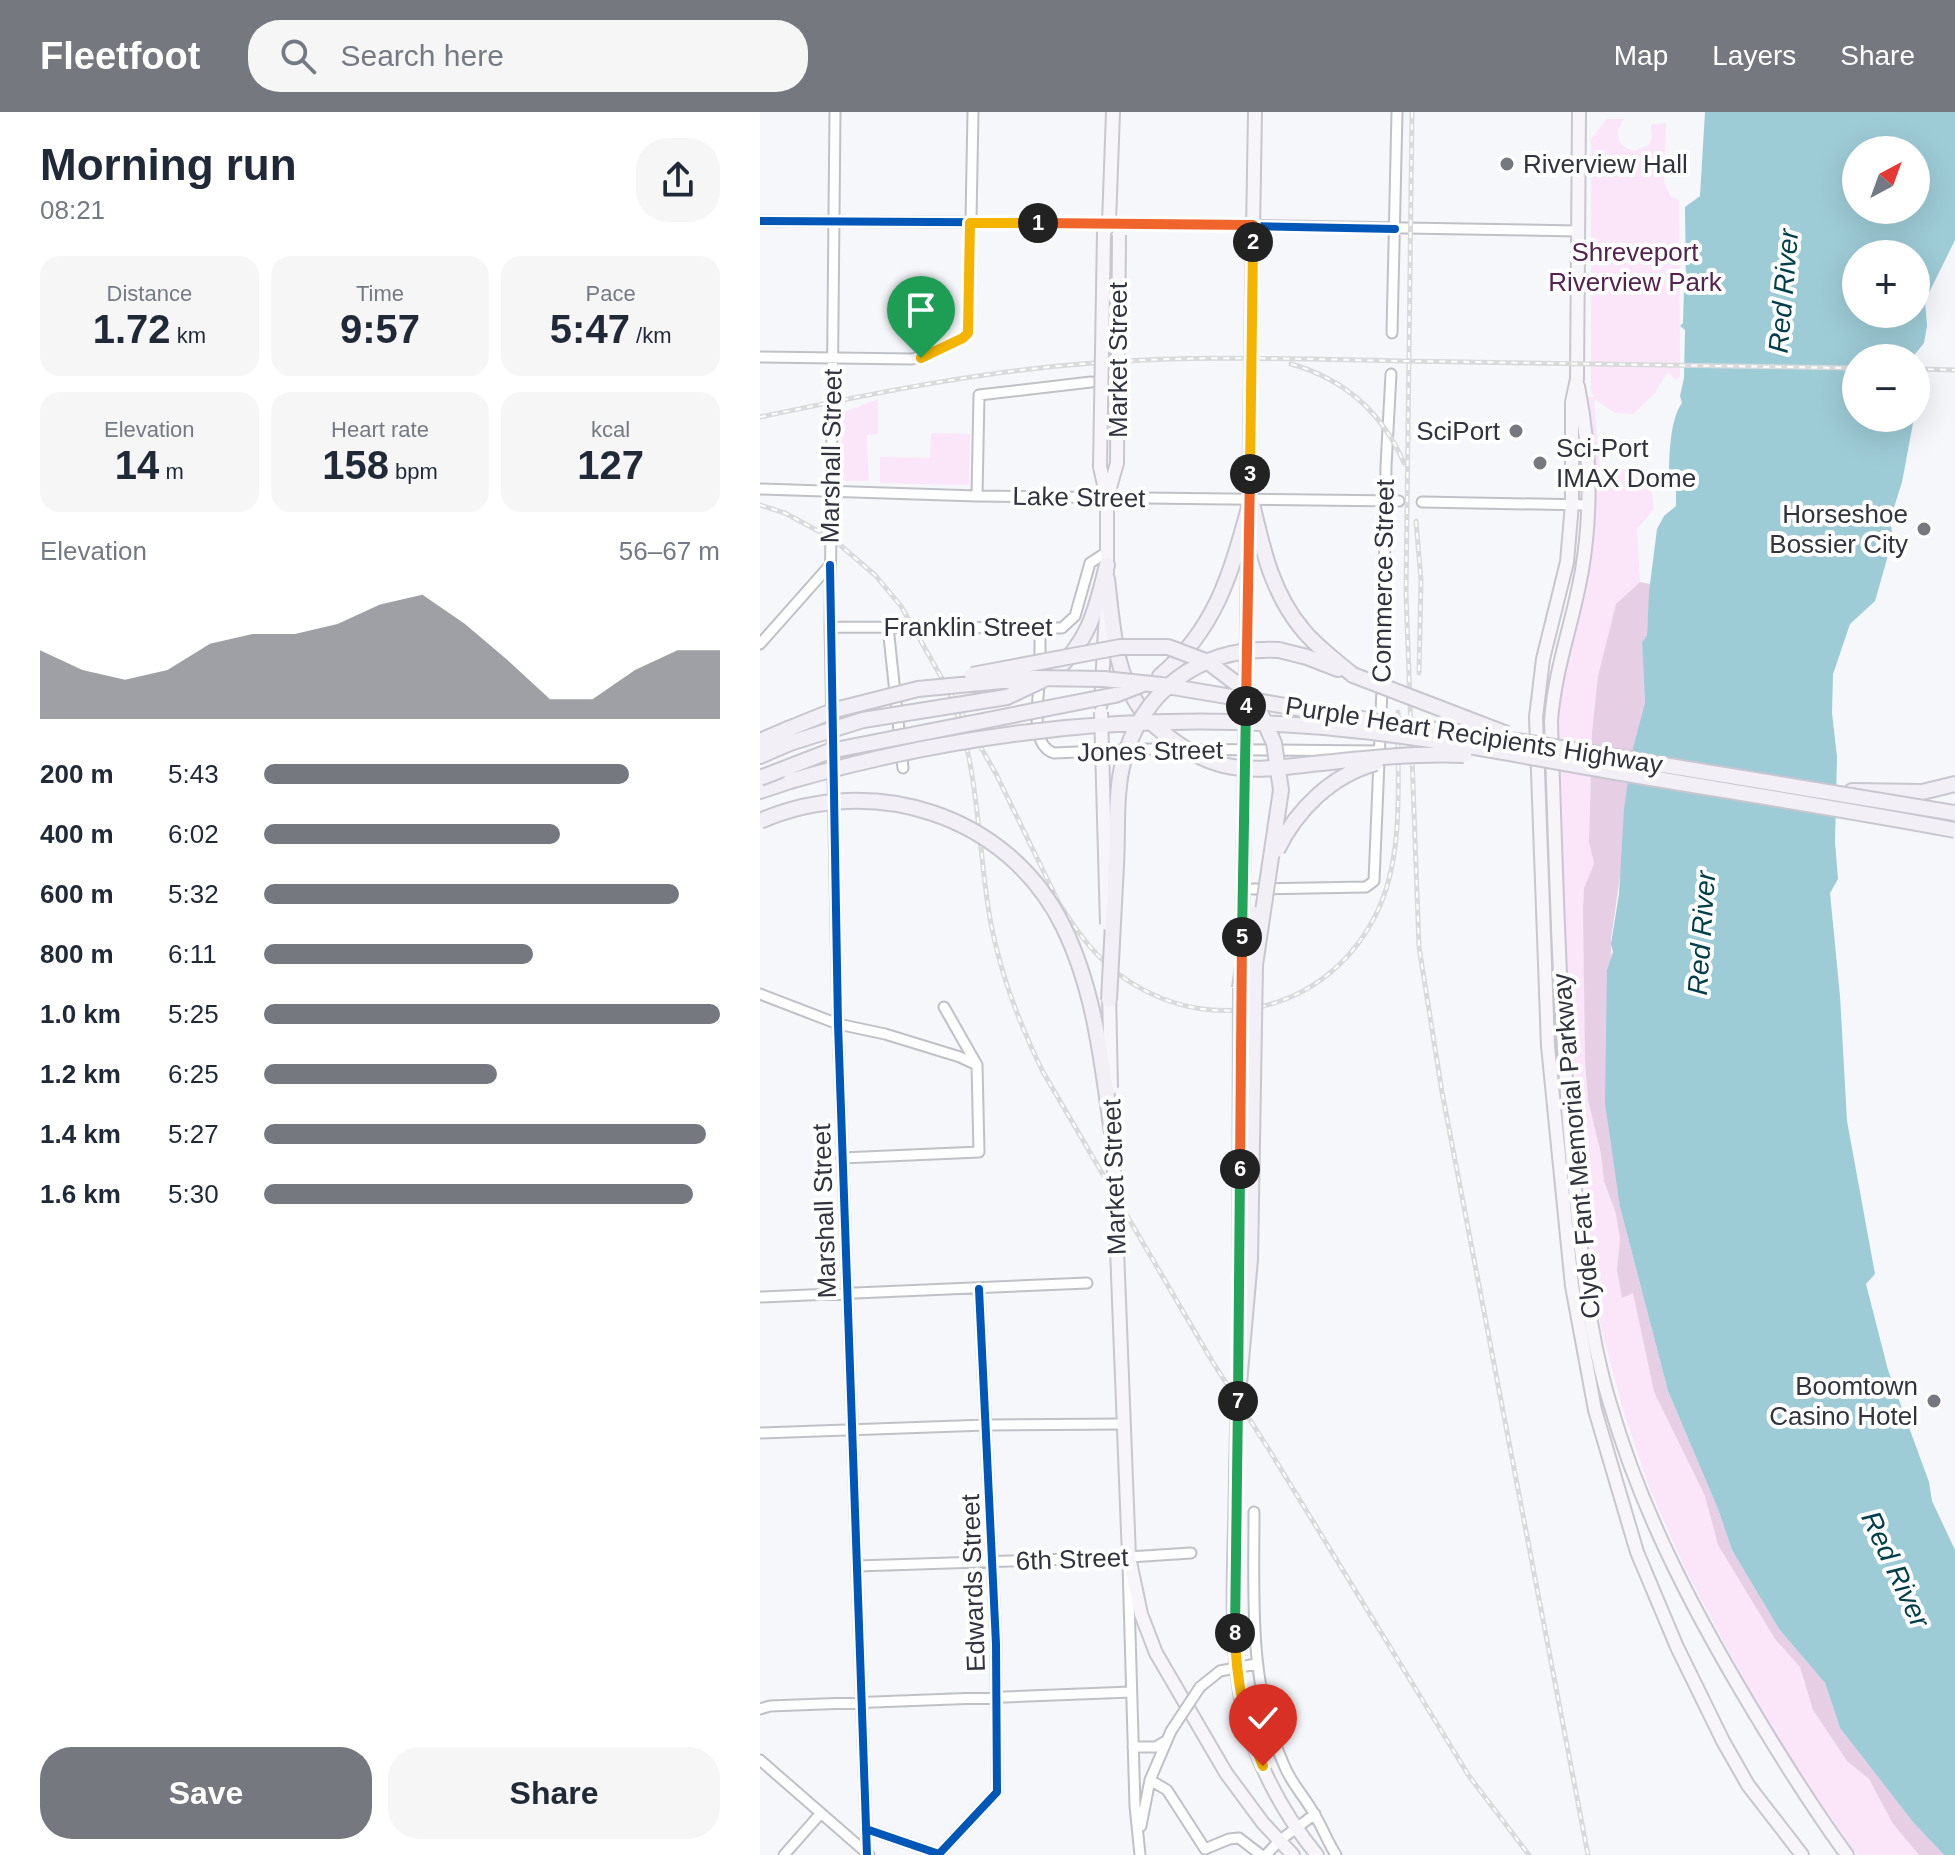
<!DOCTYPE html>
<html lang="en">
<head>
<meta charset="utf-8">
<style>
	body { margin:0; font-family:Arial,sans-serif; background:#f6f6f7; color:#1f2937; height:100vh; display:flex; flex-direction:column; font-size:30px; white-space:nowrap }
	* { box-sizing:border-box; margin:0 }
	p { font-size:26px; color:#747a83 }
	.icon { flex:none; width:44px; height:44px; fill:none; stroke:currentColor; stroke-width:2; stroke-linecap:round; stroke-linejoin:round }
	.map { position:relative; flex:1; overflow:hidden }
	.drawer { display:flex; flex-direction:column; background:#fff; width:760px }
	.drawer>* { flex:none }
	.needle { width:52px; rotate:41deg }
	.controls { position:absolute; left:1082px; top:24px; display:grid; gap:16px }
	.controls a { display:grid; place-items:center; width:88px; height:88px; border-radius:50%; background:#fff; box-shadow:0 8px 32px #0002; font-size:40px }
	.pin { position:absolute; display:grid; place-items:center; width:68px; height:68px; color:#fff; margin:-82px -34px; border-radius:50% 50% 50% 0; rotate:-45deg; box-shadow:0 0 8px #0007 }
	.pin .icon { rotate:45deg }
	.km { position:absolute; width:40px; height:40px; margin:-20px; border-radius:50%; background:#222; color:#fff; font-size:22px; line-height:40px; text-align:center }
	.round { display:grid; place-items:center; flex:none; width:84px; height:84px; border-radius:32px; background:#f6f6f7 }
	.head { display:flex; align-items:center; justify-content:space-between; height:136px; padding:0 40px }
	h1 { font-size:44px; font-weight:600; line-height:60px }
	.figures { display:grid; grid-template-columns:repeat(3,1fr); gap:12px; height:136px; padding:8px 40px }
	.figures div { display:grid; align-content:center; border-radius:20px; background:#f6f6f7; text-align:center }
	.figures b { font-size:40px; font-weight:600 }
	.figures small { font-size:22px; font-weight:400 }
	.figures p { font-size:22px }
	.chart { height:224px; padding:16px 40px }
	.chart p { display:flex; justify-content:space-between }
	.chart svg { width:100%; height:144px; margin-top:8px; fill:#767880; opacity:.7 }
	.action { display:flex; gap:16px; margin-top:auto; padding:16px 40px }
	.action a { flex:1; height:92px; border-radius:32px; background:#767880; color:#fff; font-size:32px; font-weight:600; line-height:92px; text-align:center }
	.action a+a { background:#f6f6f7; color:#1f2937 }
	ul { padding:0 40px; list-style:none; font-size:26px }
	li { display:grid; grid-template-columns:128px 96px 1fr; align-items:center; height:60px }
	li i { height:20px; border-radius:10px; background:#767880 }
	header { display:flex; align-items:center; gap:48px; box-sizing:border-box; height:112px; padding:0 40px; background:#767880; color:#fff }
	header strong { font-size:38px }
	nav { display:flex; gap:44px; margin-inline-start:auto; font-size:28px }
	.search { width:560px; height:72px; background:#f6f6f7; display:flex; align-items:center; gap:20px; box-sizing:border-box; padding:0 28px; border-radius:32px; color:#747a83; font-size:30px }
	main { display:flex; flex:1; min-height:0 }
	.map>svg:first-child { display:block }
</style>
</head>
<body>
<header>
<strong>Fleetfoot</strong>
<div class="search"><svg class="icon" aria-label="search" viewBox="0 0 24 24"><circle cx="10" cy="10" r="6"/><path d="M15 15l6 6"/></svg>Search here</div>
<nav><a>Map</a><a>Layers</a><a>Share</a></nav>
</header>
<main>
<section class="drawer">
<div class="head"><div><h1>Morning run</h1><p>08:21</p></div><a class="round"><svg class="icon" aria-label="share" viewBox="0 0 24 24"><path d="M12 15V3M7 8l5-5 5 5M5 13v7h14v-7"/></svg></a></div>
<div class="figures">
<div><p>Distance</p><b>1.72<small> km</small></b></div>
<div><p>Time</p><b>9:57</b></div>
<div><p>Pace</p><b>5:47<small> /km</small></b></div>
</div>
<div class="figures">
<div><p>Elevation</p><b>14<small> m</small></b></div>
<div><p>Heart rate</p><b>158<small> bpm</small></b></div>
<div><p>kcal</p><b>127</b></div>
</div>
<div class="chart"><p><span>Elevation</span>56–67 m</p>
<svg viewBox="0 0 160 44" preserveAspectRatio="none"><path d="M0 44V23L10 29L20 32L30 29L40 21L50 18L60 18L70 15L80 9L90 6L100 15L110 26L120 38L130 38L140 29L150 23L160 23V44z"/></svg>
</div>
<ul>
<li><b>200 m</b>5:43<i style="width:80%"></i></li>
<li><b>400 m</b>6:02<i style="width:65%"></i></li>
<li><b>600 m</b>5:32<i style="width:91%"></i></li>
<li><b>800 m</b>6:11<i style="width:59%"></i></li>
<li><b>1.0 km</b>5:25<i style="width:100%"></i></li>
<li><b>1.2 km</b>6:25<i style="width:51%"></i></li>
<li><b>1.4 km</b>5:27<i style="width:97%"></i></li>
<li><b>1.6 km</b>5:30<i style="width:94%"></i></li>
</ul>
<div class="action"><a>Save</a><a>Share</a></div>
</section>
<div class="map">
<svg width="1195" height="1743" viewBox="0 0 1195 1743">
	<rect width="100%" height="100%" fill="#f5f7fa"/>
	<path fill="#fae5f9" d="M847,7H864C853,20 857,35 874,39L889,33L892,25L891,13L906,11L904,70L911,85L919,88L920,264L916,268L908,260L893,283L873,302L855,301L834,287L840,358L889,357L894,397L877,417L880,470L856,492L839,564L832,620L829,730L834,752L824,776L825,948L828,988L841,1042L844,1069L856,1102L860,1127L857,1158L862,1185L873,1181L894,1280L945,1384L958,1433L1015,1527L1040,1555L1053,1598L1087,1649L1109,1667L1133,1712L1159,1743H1097L1035,1654L997,1592L925,1457L889,1375L864,1301L841,1216L830,1136L806,860L799,589C804,540 825,494 831,445C839,392 834,337 826,285H834L831,279V27Z
		M118,287V322L107,323L109,369H81L82,301Z
		M171,321L210,322L209,373L120,371V345L170,346Z"/>
	<path fill="#e6cfe4" d="M880,470L890,472L887,523L882,530L885,591L851,827L856,1051L860,1095L908,1279L958,1397L972,1438L1019,1517L1065,1571L1080,1616L1153,1710L1184,1743H1159L1133,1712L1109,1667L1087,1649L1053,1598L1040,1555L1015,1527L958,1433L945,1384L894,1280L873,1181L862,1186L857,1158L860,1127L856,1102L844,1069L841,1042L828,988L825,948L823,796L824,776L834,752L829,730L832,620L838,564L856,492Z"/>
	<path fill="#9dcbd6" fill-rule="evenodd" d="M945,0H1195V128L1165,189L1167,214L1164,231L1152,246H1096V306H1154L1142,370L1130,408L1133,426L1115,489L1090,512L1073,562L1072,601L1077,645L1075,730L1078,767L1070,781L1080,884L1087,1009L1115,1162L1106,1172L1128,1258L1169,1370L1172,1389L1195,1438V1743H1184L1153,1710L1080,1616L1065,1571L1019,1517L972,1438L958,1397L908,1279L860,1095L845,991L847,858L853,840L851,832L859,782L864,697L872,640L885,591L882,530L887,523L889,480L897,417L904,404L916,394V379L909,373C909,351 909,308 922,291L920,284L924,266L925,218L920,214L923,211L924,177L926,175L925,95L940,84ZM1096,38H1156V98H1096ZM1096,142H1156V202H1096Z"/>
	<g fill="none" stroke-linecap="round" stroke-linejoin="round">
		<g stroke="#bfc1c7" stroke-width="13">
			<path id="minor" d="M75,0L70,515L78,912L107,1743
				M0,109L349,111L818,119
				M632,221L637,0
				M0,245L152,247L170,243L206,224L209,215L213,0
				M0,377L217,384L639,389
				M217,384L219,283L331,270
				M662,390L827,393
				M70,515L302,516L315,504L330,451L347,440
				M128,515L143,656
				M0,532L70,453
				M280,553V517
				M279,568C279,589 269,633 294,641L387,637L618,639
				M493,777L606,775L614,769L623,553L626,354L631,262
				M0,882L78,912L125,922L200,945L217,953
				M82,1046L219,1040L217,953L184,895
				M0,1185L327,1171
				M0,1321L226,1313L364,1312
				M494,1400C494,1486 488,1573 524,1653C531,1671 544,1684 553,1700C562,1714 567,1729 576,1743
				M368,1452L375,1694L380,1743
				M97,1454L369,1445L431,1441
				M440,1575L460,1559L496,1552
				M0,1597L10,1594L371,1580
				M373,1635H396L404,1630
				M0,1648L109,1743
				M390,1668L407,1678L445,1737L469,1727L479,1726L501,1743
				M381,1714L390,1668L411,1619
				M106,1717L179,1742L237,1680L236,1532L219,1177
				M24,1743L61,1701
				M506,1743L519,1729L555,1702"/>
		</g>
		<g stroke="#c8c6cf" stroke-width="16">
			<path id="major" d="M819,0L817,267L812,290V392L807,450L783,547L776,605L788,934L812,1174L835,1298L877,1440L917,1535L963,1629L988,1673L1042,1743
				M344,121L349,111L353,0
				M492,179L495,0
				M818,274C830,334 832,398 822,458C813,511 795,555 791,609C796,755 799,900 812,1044C820,1129 826,1214 851,1295C881,1397 929,1490 982,1580C1015,1636 1049,1691 1087,1743
				M340,355L347,386
				M347,460V386L357,351
				M341,592L346,499
				M482,836L491,263
				M355,1086L369,1445L381,1502L396,1541L466,1661L503,1711L533,1743
				M476,1359C476,1429 469,1503 479,1573C487,1634 518,1696 557,1743"/>
		</g>
		<g stroke="#c8c6cf" stroke-width="18">
			<path id="highway" d="M491,387C502,434 511,480 543,518C557,535 576,549 593,563
				M347,467C353,516 354,570 390,608
				M519,538L547,545L578,557
				M293,561C329,530 336,498 347,453
				M400,564C457,516 471,460 490,392
				M0,629L28,617
				M0,644L30,631
				M0,679L30,669
				M1092,679L1162,680L1195,672"/>
		</g>
		<use href="#minor" stroke="#fefefe" stroke-width="9"/>
		<use href="#major" stroke="#f7f5fa" stroke-width="12"/>
		<use href="#highway" stroke="#f2eff7" stroke-width="14"/>
		<g stroke="#d9dadb" stroke-width="5">
			<path id="rail" d="M652,0L646,481L659,835L682,980L828,1743
				M531,252C584,267 622,300 644,351
				M1156,257L1195,258
				M0,305C110,282 221,259 334,251C437,243 540,247 642,249C794,251 945,254 1096,256
				M0,393L25,401L73,427L115,463L141,494L236,662L299,791C317,820 338,849 367,868C457,928 572,897 618,798C645,741 637,663 638,600
				M656,409L661,468L659,561
				M188,577C217,643 217,716 227,787C235,848 256,905 283,960L452,1249L508,1336L709,1664L769,1743"/>
		</g>
		<use href="#rail" stroke="#fff" stroke-width="2" stroke-dasharray="6" stroke-linecap="butt"/>
		<g stroke="#bfc1c7" stroke-width="13" stroke-linecap="butt">
			<path id="minor-bridge" d="M411,1619L440,1575"/>
		</g>
		<g stroke="#c8c6cf" stroke-width="16" stroke-linecap="butt">
			<path id="major-bridge" d="M491,263L492,179
				M357,351L359,123
				M340,355L344,121
				M341,600L347,812
				M349,879L351,976
				M352,1015L355,1086
				M479,1205L480,876
				M476,1359L478,1276"/>
		</g>
		<g stroke="#c8c6cf" stroke-width="18" stroke-linecap="butt">
			<path id="highway-bridge" d="M212,563L360,535H408L448,550L481,575L499,598L514,631L521,678L495,853L490,1147L478,1283
				M593,563L747,622
				M394,613C415,631 436,646 463,653C496,661 529,654 562,651C609,646 656,641 704,643
				M28,617L75,598L158,577L274,566L344,567L401,573L626,611L770,631L1195,701
				M30,631L103,608L247,585L283,568
				M0,666L70,639L355,583L383,572
				M30,669C200,620 374,600 550,614C658,622 766,645 873,663C980,681 1088,698 1195,718
				M0,709C112,660 248,702 303,814C335,879 342,951 352,1021
				M517,738C537,697 572,663 616,651
				M480,876L486,833L494,802
				M349,888C351,843 354,798 356,753C358,721 355,687 362,655C380,578 441,534 519,538"/>
		</g>
		<use href="#minor-bridge" stroke="#fefefe" stroke-width="9"/>
		<use href="#major-bridge" stroke="#f7f5fa" stroke-width="12"/>
		<use href="#highway-bridge" stroke="#f2eff7" stroke-width="14"/>
		<g stroke="#fff" stroke-width="13">
			<path id="cycleway" d="M0,109L349,111L635,117
				M70,453L78,912L107,1743
				M106,1717L179,1742L237,1680L236,1532L219,1177"/>
		</g>
		<use href="#cycleway" stroke="#0057b8" stroke-width="8"/>
	</g>
	<g fill="none" stroke-linecap="round" stroke-linejoin="round">
		<g stroke="#fff" stroke-width="16">
			<path id="split-1" d="M161,246L203,226L208,221L210,111H278"/>
		</g>
		<g stroke="#fff" stroke-width="16">
			<path id="split-2" d="M278,111L493,113V130"/>
		</g>
		<g stroke="#fff" stroke-width="16">
			<path id="split-3" d="M490,362L493,130"/>
		</g>
		<g stroke="#fff" stroke-width="16">
			<path id="split-4" d="M486,594L490,362"/>
		</g>
		<g stroke="#fff" stroke-width="16">
			<path id="split-5" d="M482,825L486,594"/>
		</g>
		<g stroke="#fff" stroke-width="16">
			<path id="split-6" d="M480,1057L482,825"/>
		</g>
		<g stroke="#fff" stroke-width="16">
			<path id="split-7" d="M478,1289L480,1057"/>
		</g>
		<g stroke="#fff" stroke-width="16">
			<path id="split-8" d="M475,1521L478,1289"/>
		</g>
		<g stroke="#fff" stroke-width="16">
			<path id="split-9" d="M475,1521C476,1568 484,1611 503,1654"/>
		</g>
		<use href="#split-1" stroke="#f5b400" stroke-width="10"/>
		<use href="#split-2" stroke="#f0652b" stroke-width="10"/>
		<use href="#split-3" stroke="#f5b400" stroke-width="10"/>
		<use href="#split-4" stroke="#f0652b" stroke-width="10"/>
		<use href="#split-5" stroke="#22a559" stroke-width="10"/>
		<use href="#split-6" stroke="#f0652b" stroke-width="10"/>
		<use href="#split-7" stroke="#22a559" stroke-width="10"/>
		<use href="#split-8" stroke="#22a559" stroke-width="10"/>
		<use href="#split-9" stroke="#f5b400" stroke-width="10"/>
	</g>
	<g fill="#767880" stroke="#fff" stroke-width="3">
		<circle cx="747" cy="52" r="8"/>
		<circle cx="756" cy="319" r="8"/>
		<circle cx="780" cy="351" r="8"/>
		<circle cx="1164" cy="417" r="8"/>
		<circle cx="1174" cy="1289" r="8"/>
	</g>
	<g text-anchor="middle" stroke-width="8" stroke-linejoin="round" paint-order="stroke">
		<g font-size="26" fill="#31343e" stroke="#fff" text-anchor="end">
			<text x="763" y="61" text-anchor="start">Riverview Hall</text>
			<text x="740" y="328">SciPort</text>
			<text x="796" y="345" text-anchor="start">Sci-Port<tspan x="796" dy="30">IMAX Dome</tspan></text>
			<text x="1148" y="411">Horseshoe<tspan x="1148" dy="30">Bossier City</tspan></text>
			<text x="1158" y="1283">Boomtown<tspan x="1158" dy="30">Casino Hotel</tspan></text>
		</g>
		<g font-size="26" fill="#562351" stroke="#fff">
			<text x="875" y="149">Shreveport<tspan x="875" dy="30">Riverview Park</tspan></text>
		</g>
		<g font-size="26" fill="#31343e" stroke="#fff">
			<text transform="translate(358 248) rotate(-90)" y="9">Market Street</text>
			<text transform="translate(71 344) rotate(-89)" y="9">Marshall Street</text>
			<text transform="translate(319 385) rotate(1)" y="9">Lake Street</text>
			<text transform="translate(623 469) rotate(-89)" y="9">Commerce Street</text>
			<text x="208" y="524">Franklin Street</text>
			<text transform="translate(714 623) rotate(9)" y="9">Purple Heart Recipients Highway</text>
			<text transform="translate(390 639) rotate(-1)" y="9">Jones Street</text>
			<text transform="translate(816 1034) rotate(-95)" y="9">Clyde Fant Memorial Parkway</text>
			<text transform="translate(354 1065) rotate(-92)" y="9">Market Street</text>
			<text transform="translate(64 1099) rotate(-92)" y="9">Marshall Street</text>
			<text transform="translate(312 1447) rotate(-2)" y="9">6th Street</text>
			<text transform="translate(213 1471) rotate(-92)" y="9">Edwards Street</text>
		</g>
		<g font-size="28" font-style="italic" fill="#003f49" stroke="#fff">
			<text transform="translate(1023 179) rotate(-85)" y="10">Red River</text>
			<text transform="translate(941 821) rotate(-86)" y="10">Red River</text>
			<text transform="translate(1136 1457) rotate(65)" y="10">Red River</text>
		</g>
	</g>
</svg>
<div class="controls">
<a><svg class="needle" viewBox="-14 -14 28 28"><path d="M0-13l5 13h-10z" fill="#e53935"/><path d="M0 13l5-13h-10z" fill="#747a83"/></svg></a>
<a>+</a>
<a>−</a>
</div>
<div class="pin" style="left:161px;top:246px;background:#1e9e55"><svg class="icon" aria-label="arrive" viewBox="0 0 24 24"><path d="M6 21V4h12l-3 4 3 4H6"/></svg></div>
<div class="pin" style="left:503px;top:1654px;background:#d93025"><svg class="icon" aria-label="check" viewBox="0 0 24 24"><path d="M5 12l5 5 9-10"/></svg></div>
<b class="km" style="left:278px;top:111px">1</b>
<b class="km" style="left:493px;top:130px">2</b>
<b class="km" style="left:490px;top:362px">3</b>
<b class="km" style="left:486px;top:594px">4</b>
<b class="km" style="left:482px;top:825px">5</b>
<b class="km" style="left:480px;top:1057px">6</b>
<b class="km" style="left:478px;top:1289px">7</b>
<b class="km" style="left:475px;top:1521px">8</b>
</div>
</main>
</body>
</html>
